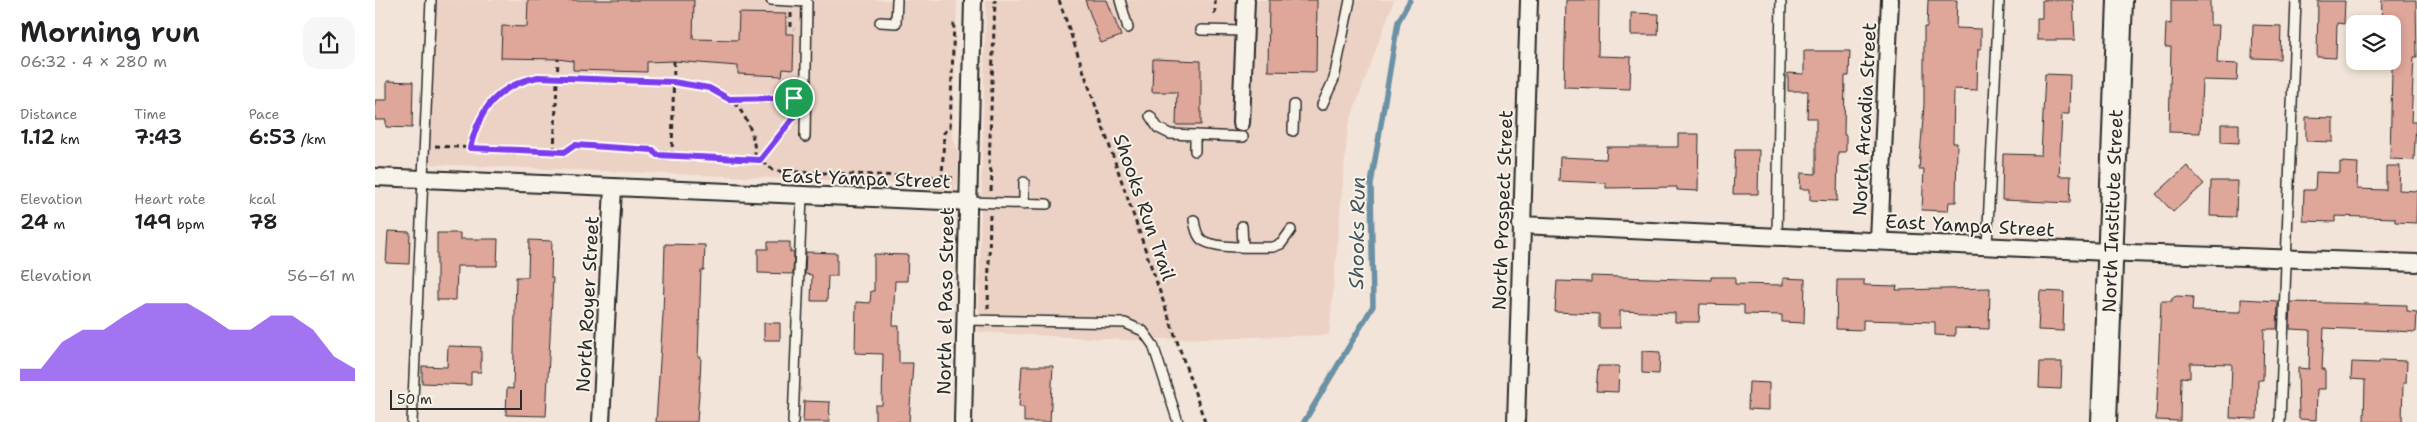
<!DOCTYPE html>
<html lang="en">
<head>
<meta charset="utf-8">
<style>
	body { margin:0; font-family:"Shantell Sans",sans-serif; background:#f6f6f6; color:#202124; height:100vh; display:flex; flex-direction:column; font-size:19px; white-space:nowrap }
	* { box-sizing:border-box; margin:0 }
	p { font-size:16px; color:#757577 }
	.icon { flex:none; width:28px; height:28px; fill:none; stroke:currentColor; stroke-width:2; stroke-linecap:round; stroke-linejoin:round }
	.map { position:relative; flex:1; overflow:hidden }
	.sheet { display:flex; flex-direction:column; background:#fff; width:375px }
	.sheet>* { flex:none }
	.fabs { position:absolute; left:1971px; top:15px; display:grid; gap:10px }
	.fabs a { display:grid; place-items:center; width:55px; height:55px; border-radius:10px; background:#fff; box-shadow:0 2px 8px #0003; font-size:25px }
	.scale { position:absolute; left:15px; bottom:12px; width:132px; box-sizing:border-box; padding-left:5px; border:2px solid #2b2b2b; border-top:0; font-size:14px; line-height:18px; white-space:nowrap; color:#2b2b2b; -webkit-text-stroke:4px #f7f3e8; paint-order:stroke }
	.pin { position:absolute; display:grid; place-items:center; width:42px; height:42px; color:#fff; margin:-21px; border:2px solid #fff; border-radius:50%; box-shadow:0 1px 5px #0007 }
	.round { display:grid; place-items:center; flex:none; width:52px; height:52px; border-radius:15px; background:#f6f6f6 }
	.summary { display:flex; align-items:center; justify-content:space-between; height:85px; padding:0 20px }
	h1 { font-size:28px; font-weight:600; line-height:38px }
	.stats { display:grid; grid-template-columns:repeat(3,1fr); gap:8px; height:85px; padding:5px 20px }
	.stats div { display:grid; align-content:center }
	.stats b { font-size:21px; font-weight:600 }
	.stats small { font-size:14px; font-weight:400 }
	.stats p { font-size:14px }
	.chart { height:140px; padding:10px 20px }
	.chart p { display:flex; justify-content:space-between }
	.chart svg { width:100%; height:90px; margin-top:5px; fill:#7c3aed; opacity:.7 }
	main { display:flex; flex:1; min-height:0 }
	.map>svg:first-child { display:block }
</style>
</head>
<body>
<main>
<section class="sheet">
<div class="summary"><div><h1>Morning run</h1><p>06:32 · 4 × 280 m</p></div><a class="round"><svg class="icon" aria-label="share" viewBox="0 0 24 24"><path d="M12 15V3M7 8l5-5 5 5M5 13v7h14v-7"/></svg></a></div>
<div class="stats">
<div><p>Distance</p><b>1.12<small> km</small></b></div>
<div><p>Time</p><b>7:43</b></div>
<div><p>Pace</p><b>6:53<small> /km</small></b></div>
</div>
<div class="stats">
<div><p>Elevation</p><b>24<small> m</small></b></div>
<div><p>Heart rate</p><b>149<small> bpm</small></b></div>
<div><p>kcal</p><b>78</b></div>
</div>
<div class="chart"><p><span>Elevation</span>56–61 m</p>
<svg viewBox="0 0 160 44" preserveAspectRatio="none"><path d="M0 44V38L10 38L20 25L30 19L40 19L50 12L60 6L70 6L80 6L90 12L100 19L110 19L120 12L130 12L140 19L150 32L160 38V44z"/></svg>
</div>
</section>
<div class="map">
<svg width="2042" height="422" viewBox="0 0 2042 422">
	<rect width="100%" height="100%" fill="#f2e4d8"/>
	<filter id="ink" filterUnits="userSpaceOnUse"><feTurbulence type="fractalNoise" baseFrequency=".02" numOctaves="2"/><feDisplacementMap in="SourceGraphic" scale="10" xChannelSelector="R" yChannelSelector="G"/><feConvolveMatrix kernelMatrix="1 2 1 2 8 2 1 2 1" color-interpolation-filters="sRGB"/></filter>
	<g filter="url(#ink)">
		<path fill="#ecd1c5" d="M62,0H582L577,136L583,151V181L580,190L562,192L549,184L54,164Z
			M611,0H1019L973,126L954,335L754,340L603,332Z"/>
		<g fill="none" stroke-linecap="round" stroke-linejoin="round">
			<path stroke="#6b91a6" stroke-width="5.5" d="M929,422L998,306L996,184L1023,22L1035,0"/>
		</g>
		<path fill="#dfa69a" stroke="#2b2b2b" d="M153,0H319L318,39L363,40L364,13L411,14V34H419L418,70L408,69L407,76L363,74V66L299,61L272,62V72L198,70V61L183,59L126,58L127,26L152,27Z
			M710,0H732L746,36L726,43Z
			M894,0H942L941,72L893,71Z
			M1191,0H1224L1223,56L1256,57L1255,89L1189,87Z
			M1553,0H1582L1581,28L1606,29V49H1603L1602,90L1579,89L1578,143H1582L1581,202H1574L1573,211L1547,210L1549,169H1544L1549,105V27H1552Z
			M1667,0H1698L1700,40H1662V18H1667Z
			M1796,0H1835V25H1844L1842,63L1863,64L1862,81L1827,80L1825,133L1794,132L1796,47H1790L1791,23L1796,24Z
			M2007,0H2041L2042,57H2039L2036,122H2041L2039,160L2015,159L2018,24L2006,23Z
			M1943,1H1970L1969,24L1962,23L1961,58L1942,57Z
			M1256,13L1284,14L1283,35H1256Z
			M1878,25L1906,26L1905,59L1877,58Z
			M1429,51H1475L1474,76H1470L1469,135H1471V152H1463L1462,201L1435,200V189H1425L1426,173L1441,174V118H1432L1433,91H1413V73L1429,74Z
			M778,59L826,61V125H801L802,92H777Z
			M1670,74L1695,75L1694,114H1687L1684,176H1696L1695,203L1627,200L1628,154L1666,155Z
			M12,81L38,82L37,128L11,127V120H0V100H12Z
			M1931,117L1958,118V142L1931,141Z
			M1846,124H1864V143L1846,142Z
			M1303,134H1324L1323,191L1302,190V187L1231,188V183L1184,181L1185,157L1231,159L1232,147H1303Z
			M1360,150H1384L1383,194H1358Z
			M1965,162L1983,163L1982,189L2011,190V166H2025L2024,190L2042,191L2041,223L2020,222V218L1960,216V222L1928,221L1929,190H1940L1941,172L1965,173Z
			M1812,166L1829,184L1798,212L1781,194Z
			M1836,181H1862L1861,217L1835,216Z
			M13,231L35,232L34,264L11,263Z
			M62,233H85V239H123L122,266H82L81,300H62Z
			M154,240L177,241L176,278H178L171,416L131,415L132,388L138,389L141,277H153Z
			M393,242H415V252H419L418,274L383,273V249H393Z
			M290,244L330,245L329,270H326L323,357H326L325,379L322,422H281L288,315Z
			M431,252L462,253V276H453L452,301H436L437,275L430,274Z
			M499,254L533,255L532,281H520L518,326H524V363H538L534,422H500V405H507L508,354L480,353L481,302L495,303L496,291H499Z
			M1216,276L1336,280V277H1360V284L1408,285V278L1430,279L1429,323L1407,322V315L1369,314V305L1325,304L1324,322H1300V313L1245,311V328H1224V314L1180,312L1182,281L1216,282Z
			M1462,280H1489V285L1522,286L1521,290L1615,288L1614,329L1580,328V336L1560,335V322L1488,320V330L1461,329Z
			M1665,291L1689,292L1688,331L1663,330Z
			M1802,296L1818,297L1817,311L1866,312V299L1903,301L1902,329H1889L1888,380H1883L1882,419L1855,418L1857,364L1815,363V378L1806,377L1805,421L1781,420L1786,301H1797V298Z
			M1916,302L2032,305V311L2042,312L2041,332L1949,328L1947,369H1950V389H1942L1941,420L1924,419L1923,368L1934,369L1935,330L1915,329Z
			M389,323H405V340H389Z
			M73,346L106,347V372H96V385L47,383V366L72,367Z
			M1267,351L1285,352L1284,374L1267,373Z
			M2005,360L2032,361L2031,383H2028L2027,422H1989L1990,380L1976,379L1977,362L2004,363Z
			M1665,362H1687L1686,389L1664,388Z
			M647,366H678L675,422H649V407H644Z
			M1223,366H1244L1243,392L1221,391Z
			M1374,382L1394,383V410L1373,409Z
			M429,401L455,402L454,422H428Z"/>
		<g fill="none" stroke-linecap="round" stroke-linejoin="round">
			<g stroke="#2b2b2b" stroke-width="12">
				<path id="lane" d="M396,0L432,2L430,137
					M745,0L753,28
					M505,22L521,23L522,0
					M826,30L870,31
					M947,105L959,79L975,0
					M775,116L783,128L795,134L868,137
					M918,131L919,105
					M820,135V151
					M592,202L672,204
					M649,204V182
					M819,220C820,226 821,233 825,238C835,250 882,247 898,247L906,244L916,230
					M867,226L868,246
					M1402,236L1406,0
					M1612,246L1624,0
					M590,320L750,323L768,331L778,345L803,422
					M37,422L56,0
					M418,422L427,196
					M1905,422L1921,0"/>
			</g>
			<g stroke="#2b2b2b" stroke-width="20">
				<path id="street" d="M866,123L871,0
					M0,177L592,202
					M1146,225L1755,253L2042,263
					M1504,240L1515,0
					M226,422L238,188
					M588,422L598,0
					M1141,422L1154,0"/>
			</g>
			<g stroke="#2b2b2b" stroke-width="28">
				<path id="secondary" d="M1729,422L1745,0"/>
			</g>
			<path stroke="#2b2b2b" stroke-width="3" stroke-dasharray="5 4" stroke-linecap="butt" d="M684,0L830,422
				M840,0V18
				M416,13V28L419,29
				M355,99L418,98
				M60,146L190,152L200,145L278,150L282,155L385,160L399,171L578,178
				M95,148C105,108 122,87 163,77C195,79 227,80 259,81C285,82 321,79 345,92C369,106 381,133 380,160
				M179,151L183,59
				M297,156L299,61
				M385,160L417,120
				M567,179L569,133L575,127L579,23
				M616,191L617,174L614,165L620,0
				M613,309L615,215"/>
			<use href="#lane" stroke="#f7f3e8" stroke-width="9"/>
			<use href="#street" stroke="#f7f3e8" stroke-width="16"/>
			<use href="#secondary" stroke="#f7f3e8" stroke-width="24"/>
		</g>
	</g>
	<g fill="none" stroke-linecap="round" stroke-linejoin="round" filter="url(#ink)">
		<g stroke="#fff" stroke-width="10">
			<path id="route" d="M163,77L298,82L334,88L354,99L419,98V117L385,160L282,155L278,150L200,145L190,152L95,148C105,108 122,86 163,77Z"/>
		</g>
		<use href="#route" stroke="#7c3aed" stroke-width="6"/>
	</g>
	<g text-anchor="middle" stroke-width="4" stroke-linejoin="round" paint-order="stroke">
		<g font-size="19" fill="#2b2b2b" stroke="#f7f3e8">
			<text transform="translate(1489 119) rotate(-87)" y="7">North Arcadia Street</text>
			<text transform="translate(491 178) rotate(2)" y="7">East Yampa Street</text>
			<text transform="translate(770 207) rotate(71)" y="7">Shooks Run Trail</text>
			<text transform="translate(1127 210) rotate(-88)" y="7">North Prospect Street</text>
			<text transform="translate(1737 211) rotate(-88)" y="7">North Institute Street</text>
			<text transform="translate(1595 225) rotate(3)" y="7">East Yampa Street</text>
			<text transform="translate(570 301) rotate(-89)" y="7">North el Paso Street</text>
			<text transform="translate(212 304) rotate(-87)" y="7">North Royer Street</text>
		</g>
		<g font-size="20" font-style="italic" fill="#46565e" stroke="#f7f3e8">
			<text transform="translate(982 233) rotate(-89)" y="7">Shooks Run</text>
		</g>
	</g>
</svg>
<div class="fabs">
<a><svg class="icon" aria-label="layers" viewBox="0 0 24 24"><path d="M12 4l9 5-9 5-9-5zM3 14l9 5 9-5"/></svg></a>
</div>
<div class="scale">50 m</div>
<div class="pin" style="left:419px;top:98px;background:#1e9e55"><svg class="icon" aria-label="arrive" viewBox="0 0 24 24"><path d="M6 21V4h12l-3 4 3 4H6"/></svg></div>
</div>
</main>
</body>
</html>
